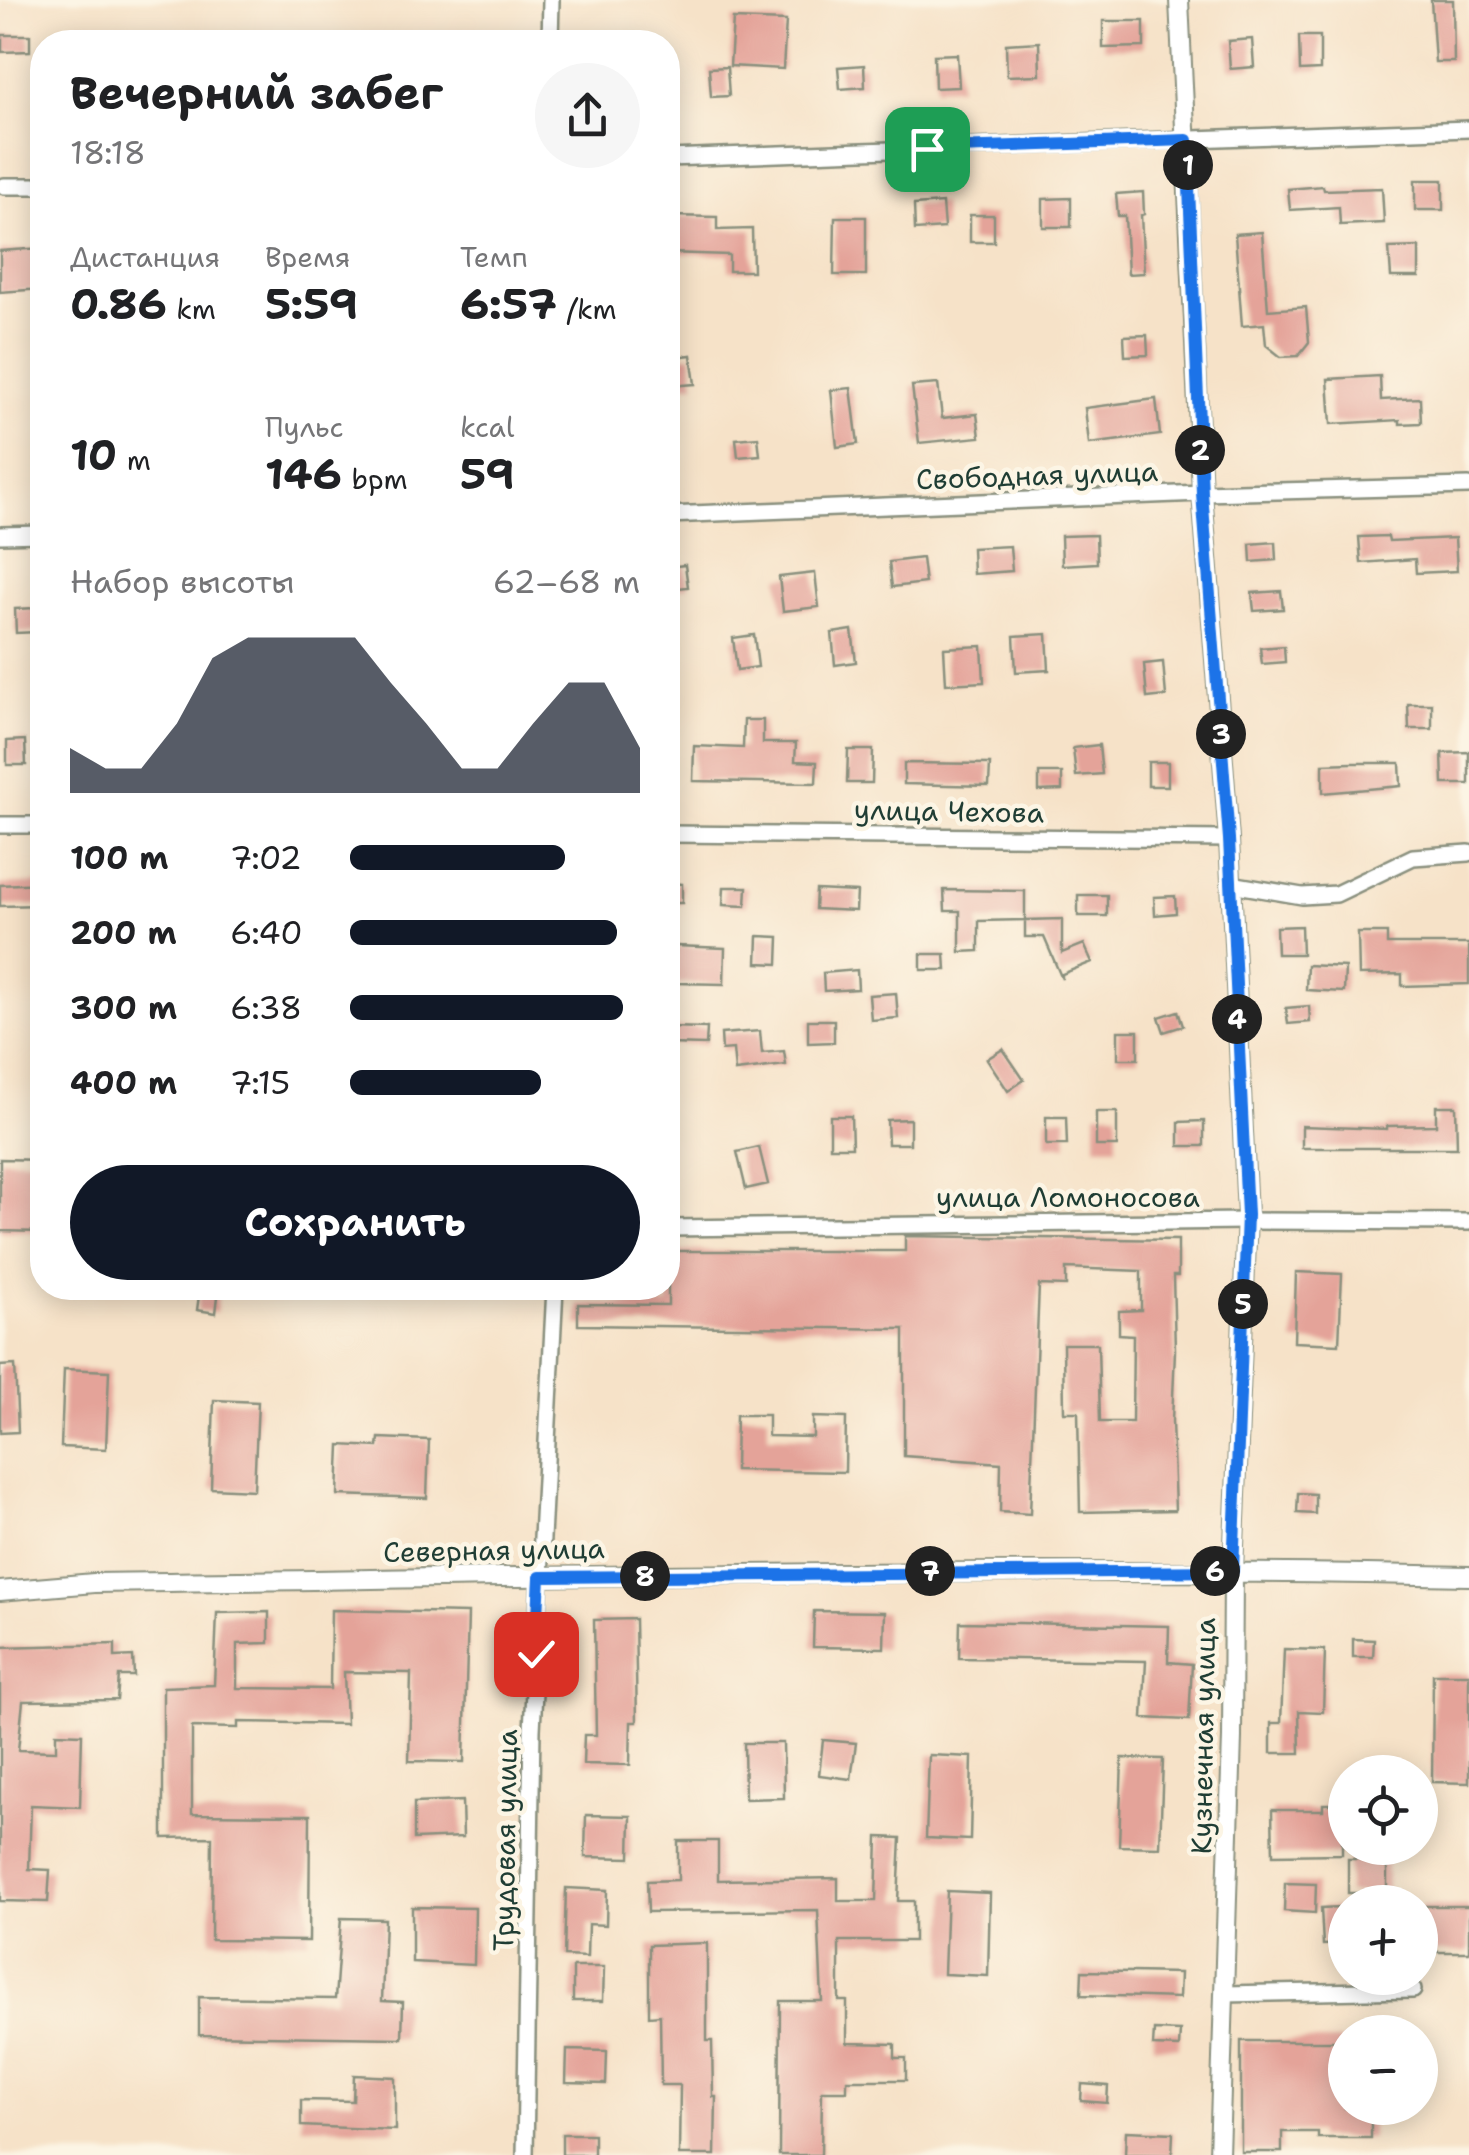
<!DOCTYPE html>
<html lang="ru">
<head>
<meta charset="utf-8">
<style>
	body { margin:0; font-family:"Shantell Sans",sans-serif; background:#f6f6f6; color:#202124; height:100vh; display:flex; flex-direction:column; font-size:38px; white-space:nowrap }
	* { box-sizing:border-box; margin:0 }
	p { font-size:32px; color:#757577 }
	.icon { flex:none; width:55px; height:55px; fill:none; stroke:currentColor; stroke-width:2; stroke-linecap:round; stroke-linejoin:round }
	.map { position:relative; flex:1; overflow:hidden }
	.panel { position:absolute; left:30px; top:30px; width:650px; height:1270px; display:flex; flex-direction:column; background:#fff; border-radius:40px; box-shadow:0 5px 25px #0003 }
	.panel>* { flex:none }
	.buttons { position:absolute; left:1328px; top:1755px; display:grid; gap:20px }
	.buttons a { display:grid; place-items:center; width:110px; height:110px; border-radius:50%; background:#fff; box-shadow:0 5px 25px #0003; font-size:50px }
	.pin { position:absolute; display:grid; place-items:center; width:85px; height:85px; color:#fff; margin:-42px; border-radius:20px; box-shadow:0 5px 15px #0006 }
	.km { position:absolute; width:50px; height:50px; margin:-25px; border-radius:50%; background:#222; color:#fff; font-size:28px; line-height:50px; text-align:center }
	.round { display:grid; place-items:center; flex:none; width:105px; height:105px; border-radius:52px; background:#f6f6f6 }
	.overview { display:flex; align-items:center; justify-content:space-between; height:170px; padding:0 40px }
	h1 { font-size:45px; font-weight:700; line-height:75px }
	.stats { display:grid; grid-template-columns:repeat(3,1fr); gap:15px; height:170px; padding:10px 40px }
	.stats div { display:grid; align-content:center }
	.stats b { font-size:42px; font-weight:700 }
	.stats small { font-size:28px; font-weight:400 }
	.stats p { font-size:28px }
	.chart { height:280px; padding:20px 40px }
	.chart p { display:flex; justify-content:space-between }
	.chart svg { width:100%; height:180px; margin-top:10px; fill:#111827; opacity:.7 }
	.action { display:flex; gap:20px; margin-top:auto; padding:20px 40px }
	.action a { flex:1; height:115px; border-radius:60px; background:#111827; color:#fff; font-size:40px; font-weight:700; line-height:115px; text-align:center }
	ul { padding:0 40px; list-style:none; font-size:32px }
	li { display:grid; grid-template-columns:160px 120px 1fr; align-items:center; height:75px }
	li i { height:25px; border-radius:12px; background:#111827 }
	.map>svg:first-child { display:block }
</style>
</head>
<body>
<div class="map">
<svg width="1469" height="2155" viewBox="0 0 1469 2155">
	<rect width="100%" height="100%" fill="#fcf5e5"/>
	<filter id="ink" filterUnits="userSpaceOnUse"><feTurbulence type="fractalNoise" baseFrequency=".01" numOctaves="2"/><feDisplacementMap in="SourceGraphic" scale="20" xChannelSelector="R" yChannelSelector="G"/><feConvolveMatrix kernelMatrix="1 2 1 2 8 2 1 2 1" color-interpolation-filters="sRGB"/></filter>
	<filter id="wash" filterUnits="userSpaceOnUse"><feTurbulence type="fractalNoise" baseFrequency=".0048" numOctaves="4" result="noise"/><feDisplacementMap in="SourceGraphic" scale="40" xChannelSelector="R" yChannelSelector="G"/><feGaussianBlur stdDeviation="2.25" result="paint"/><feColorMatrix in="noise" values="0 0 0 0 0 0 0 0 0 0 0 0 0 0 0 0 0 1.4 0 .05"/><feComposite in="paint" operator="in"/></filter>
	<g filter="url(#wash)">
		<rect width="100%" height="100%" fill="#f6e2c8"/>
		<g id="blocks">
			<path fill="#e4a399" d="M1431,0H1453L1454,62H1435Z
				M733,19L786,21L783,69L730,66Z
				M1103,21H1144V47L1103,48Z
				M2,35H30V51L2,52Z
				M1299,36H1320V70L1300,71Z
				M1252,39L1254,67L1230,69L1228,41Z
				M1039,42L1040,75L1007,76L1006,44Z
				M957,54L959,87L935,88L934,55Z
				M864,65L865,87L840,89L838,67Z
				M727,67L729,96L711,97L709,68Z
				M1415,180H1443V210H1415Z
				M1323,186L1324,190L1382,188L1384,223L1340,225L1339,207L1290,210L1288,189Z
				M1143,192L1144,214L1141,215L1144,273L1128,274L1125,216H1118L1116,194Z
				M1071,198V227H1043V199Z
				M942,203L944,228L915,230L914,205Z
				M970,215H994V242H970Z
				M668,216L717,217V230L752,229L753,271H729V255L668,253Z
				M835,217H866V275H834Z
				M1262,232L1268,310L1306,307L1309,342L1298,356L1281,357L1266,345L1264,324L1242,326L1235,234Z
				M1419,247V277H1391L1389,248Z
				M42,248V289L0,292V251Z
				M1147,335L1148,355L1125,356L1124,336Z
				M691,355L695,384L670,386L668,358Z
				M1380,376L1381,400L1420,398L1421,423L1400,424V420L1331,424L1328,379Z
				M938,384L942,418L977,414L980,437L919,443L912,386Z
				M851,388L858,444L837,447L831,390Z
				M1156,399L1160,435L1089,444L1085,408Z
				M758,437L760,455L738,457L736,439Z
				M1096,535L1097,563L1062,565L1061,536Z
				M1388,536L1389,541L1455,538L1457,571L1416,573L1415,559L1361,563L1359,537Z
				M1275,542L1276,560L1251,562L1250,544Z
				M1010,546L1012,571L973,574L972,548Z
				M922,558L925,583L892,587L889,562Z
				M685,565L688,587L668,589V567Z
				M815,573L819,607L783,611L779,577Z
				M1281,591L1283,609L1254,611L1252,593Z
				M36,608L37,632L16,633L15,609Z
				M852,630L856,662L835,665L832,633Z
				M1047,634L1049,670L1016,672L1014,636Z
				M754,635L758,667L737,670L733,638Z
				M982,646L984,682L946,684L944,648Z
				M1284,646L1285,662L1262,664L1260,648Z
				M1163,662L1166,696L1147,698L1144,664Z
				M1408,704H1432V729H1409Z
				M744,720H763V743H796L795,761L817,762L816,783L693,781L694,746L743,748Z
				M25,740L26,765H7V741Z
				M1099,745L1102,774L1076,776L1073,748Z
				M848,750H873L872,783H847Z
				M1469,752V784H1443L1442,753Z
				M1148,762H1168V786H1148Z
				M904,763L990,764L989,786L904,784Z
				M1352,763H1400L1401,786L1323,793V764Z
				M1039,773H1062V790L1039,791Z
				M42,883V905L0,906V885Z
				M668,883L682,884V903H668Z
				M724,887H747L746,906L723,905Z
				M816,890L857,892L856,911L815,909Z
				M944,890L1025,891V920L979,921V951L960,952V911H945Z
				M1078,895H1107V916H1078Z
				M1175,896L1176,913L1155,915L1154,897Z
				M1062,919V953L1084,944L1092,962L1062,974V979L1044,937H1025V920Z
				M1301,926L1302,954H1277L1276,927Z
				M1358,933H1387V944H1469V984L1402,986V974L1359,975Z
				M758,936L779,937L778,964L757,963Z
				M676,946L725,948L724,984L675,983Z
				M921,954H945L946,970H921Z
				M1307,965L1345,967L1344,992L1306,990Z
				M857,970L858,989L824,991L823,973Z
				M896,993L898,1018L871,1020L869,995Z
				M1309,1006L1310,1022L1288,1024L1286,1008Z
				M1178,1011L1183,1026L1164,1032L1159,1017Z
				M808,1020H834V1042L808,1043Z
				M668,1027L707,1028L706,1045L668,1044Z
				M760,1031L762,1053L784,1051L786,1065L735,1071L733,1049L722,1050L721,1034Z
				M1118,1031H1138V1059H1118Z
				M1003,1049L1024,1080L1008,1091L987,1059Z
				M1436,1106H1456L1457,1148H1302V1126L1387,1129V1126L1436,1125Z
				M1096,1112H1117V1146H1096Z
				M830,1116H851L852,1147H830Z
				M1046,1117H1066L1067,1145H1046Z
				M910,1119V1144H888L887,1120Z
				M1204,1121V1146H1179V1122Z
				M759,1147L768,1184L746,1189L737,1152Z
				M0,1159L42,1160V1232L0,1231Z
				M905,1236L1178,1240V1276H1173L1175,1350L1172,1421L1175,1510L1080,1512L1078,1412H1064L1063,1344H1098L1100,1422H1132L1133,1335L1119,1334V1311L1141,1310V1271L1066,1268V1286L1039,1285L1030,1514L1000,1512L1001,1463L904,1456V1329L578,1325V1304L668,1305V1251H905Z
				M1296,1272L1342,1274L1339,1344L1294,1342Z
				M200,1288H219L216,1313L197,1310Z
				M15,1365L18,1432L0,1433V1366Z
				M64,1369L109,1371L106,1449L61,1447Z
				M214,1400L258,1402L254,1490L211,1488Z
				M736,1415H768V1436L813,1437V1417L846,1418L845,1472L735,1470Z
				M379,1438L429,1440L427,1498L338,1495L340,1445L378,1447Z
				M1298,1493L1315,1494V1514L1297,1513Z
				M331,1610L468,1613L464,1762L409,1761L411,1673L344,1672L346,1724L238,1722V1728L192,1727V1814L310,1815L309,1941L211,1940L212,1837L163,1838V1687L214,1685L217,1613L269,1612V1643L237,1644V1688L330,1689Z
				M814,1611L885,1612L884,1648L813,1647Z
				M635,1619L637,1722H631L630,1765L583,1764L584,1735H596L594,1620Z
				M960,1622L1169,1626L1168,1662L1192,1664L1189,1720L1143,1718L1146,1661L959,1658Z
				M1353,1639L1374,1640L1373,1657H1353Z
				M115,1644V1657L133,1656L134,1676H119L117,1700L23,1701L18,1750L56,1751V1733L82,1734L80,1807L31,1805L29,1869L50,1870L48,1902L0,1901V1647Z
				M1284,1649L1325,1650L1323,1712L1299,1711L1300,1753H1271V1723H1281Z
				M1433,1674H1469V1783L1432,1782Z
				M823,1740L856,1743L851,1779L819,1775Z
				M744,1743H783L784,1798L745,1799Z
				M929,1755L972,1757L970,1840L926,1838Z
				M1122,1758L1163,1759L1160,1847L1119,1846Z
				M462,1801L463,1837L414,1839V1803Z
				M1323,1804H1342V1854L1273,1855L1272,1810H1323Z
				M586,1815L631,1816L630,1858L585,1857Z
				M878,1837L901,1838L898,1901H914V1941H839V2001H847V2043L895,2044V2058H906V2080H847V2091H822L821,2155H779L780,2001H822L818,1910L648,1912L647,1881L678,1880V1841H718V1880L838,1878V1901H876Z
				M1348,1859H1387V1893H1348Z
				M1285,1883L1316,1884L1315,1913L1284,1911Z
				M566,1888L607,1890L606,1925L588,1924L587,1957L564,1956Z
				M947,1891L990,1893L988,1976L944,1974Z
				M1420,1906H1469V1952H1420Z
				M412,1907L475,1908L474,1965L412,1962Z
				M1340,1907L1342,1944L1323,1945L1321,1908Z
				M341,1918L385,1919L382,2001L403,2002L402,2038L199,2035V1997L335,1999Z
				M707,1943V2041H712L713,2097H716L715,2155H679L680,2085H661L660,2015L649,2016V1945Z
				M573,1967H604L603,2001H573Z
				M1082,1971L1180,1973L1179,1998L1081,1995Z
				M1154,2030L1180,2031L1179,2047L1153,2046Z
				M1241,2041H1345V2108H1371V2138H1318V2132H1282V2152H1241Z
				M567,2050L607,2051L606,2084L566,2083Z
				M354,2075L395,2077V2130L301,2126V2100L353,2101Z
				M1082,2084L1108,2086L1107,2103L1081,2101Z
				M1126,2131L1173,2133L1172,2155L1125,2154Z
				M562,2134H594V2155H562Z"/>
		</g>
	</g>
	<g filter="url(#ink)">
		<use href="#blocks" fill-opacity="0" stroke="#8a907e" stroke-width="2.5"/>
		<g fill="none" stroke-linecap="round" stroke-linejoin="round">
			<g stroke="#8a907e" stroke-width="20">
				<path id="minor" d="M550,42L551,0
					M668,158L1469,129
					M4,186H42
					M668,515L1202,493L1469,486
					M0,535L42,534
					M0,825H42
					M668,834L1229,839
					M1231,884L1302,896L1336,894L1413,857L1469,853
					M668,1228L1246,1221L1469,1222
					M1225,1994L1413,1990
					M525,2155L532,1730L555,1288"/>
			</g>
			<g stroke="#8a907e" stroke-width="22">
				<path id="tertiary" d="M1179,0L1202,493L1229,839L1247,1215L1233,1571L1232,1737L1219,2155
					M0,1591L94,1583C552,1577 1011,1566 1469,1576"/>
			</g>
			<use href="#minor" stroke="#fff" stroke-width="15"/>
			<use href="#tertiary" stroke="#fff" stroke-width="18"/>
		</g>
	</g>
	<g fill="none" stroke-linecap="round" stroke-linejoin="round" filter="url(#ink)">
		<g stroke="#fff" stroke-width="20">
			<path id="route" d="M536,1654L540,1577L1233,1571L1247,1215L1229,839L1202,493L1187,140L927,149"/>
		</g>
		<use href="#route" stroke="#1a73e8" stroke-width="12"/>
	</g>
	<g text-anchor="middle" stroke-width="9" stroke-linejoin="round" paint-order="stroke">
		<g font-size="28" fill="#1f3d34" stroke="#fcf5e5">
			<text transform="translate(1037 475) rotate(-2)" y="10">Свободная улица</text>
			<text transform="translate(949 811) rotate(1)" y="10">улица Чехова</text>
			<text x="1068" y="1207">улица Ломоносова</text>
			<text transform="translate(494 1550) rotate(-1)" y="10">Северная улица</text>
			<text transform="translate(1203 1736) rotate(-89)" y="10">Кузнечная улица</text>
			<text transform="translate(505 1840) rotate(-89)" y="10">Трудовая улица</text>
		</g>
	</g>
</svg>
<div class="buttons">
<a><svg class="icon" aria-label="locate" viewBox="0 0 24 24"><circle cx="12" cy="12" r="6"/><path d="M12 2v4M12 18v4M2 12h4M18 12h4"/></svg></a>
<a>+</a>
<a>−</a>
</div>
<div class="pin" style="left:927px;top:149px;background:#1e9e55"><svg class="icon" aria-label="arrive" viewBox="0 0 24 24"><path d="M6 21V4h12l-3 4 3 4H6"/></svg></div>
<div class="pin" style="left:536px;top:1654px;background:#d93025"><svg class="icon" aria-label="check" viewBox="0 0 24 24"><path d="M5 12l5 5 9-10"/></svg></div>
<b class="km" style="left:1188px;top:165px">1</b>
<b class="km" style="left:1200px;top:450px">2</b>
<b class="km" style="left:1221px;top:734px">3</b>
<b class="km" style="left:1237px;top:1019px">4</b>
<b class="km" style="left:1243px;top:1304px">5</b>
<b class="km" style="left:1215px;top:1571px">6</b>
<b class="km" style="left:930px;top:1571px">7</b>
<b class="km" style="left:645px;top:1576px">8</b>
<section class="panel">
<div class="overview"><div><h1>Вечерний забег</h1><p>18:18</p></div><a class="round"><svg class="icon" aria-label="share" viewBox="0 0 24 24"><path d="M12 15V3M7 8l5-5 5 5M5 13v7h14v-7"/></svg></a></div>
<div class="stats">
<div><p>Дистанция</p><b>0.86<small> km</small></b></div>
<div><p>Время</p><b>5:59</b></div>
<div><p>Темп</p><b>6:57<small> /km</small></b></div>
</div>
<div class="stats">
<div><b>10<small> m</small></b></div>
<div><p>Пульс</p><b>146<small> bpm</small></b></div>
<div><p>kcal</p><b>59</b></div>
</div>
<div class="chart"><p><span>Набор высоты</span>62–68 m</p>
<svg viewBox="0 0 160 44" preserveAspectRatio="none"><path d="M0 44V33L10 38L20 38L30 27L40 11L50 6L60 6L70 6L80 6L90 17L100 27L110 38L120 38L130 27L140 17L150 17L160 33V44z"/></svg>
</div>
<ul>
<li><b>100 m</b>7:02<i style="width:74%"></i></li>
<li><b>200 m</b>6:40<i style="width:92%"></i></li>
<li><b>300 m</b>6:38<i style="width:94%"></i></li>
<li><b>400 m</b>7:15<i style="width:66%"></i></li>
</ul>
<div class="action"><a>Сохранить</a></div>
</section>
</div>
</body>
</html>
